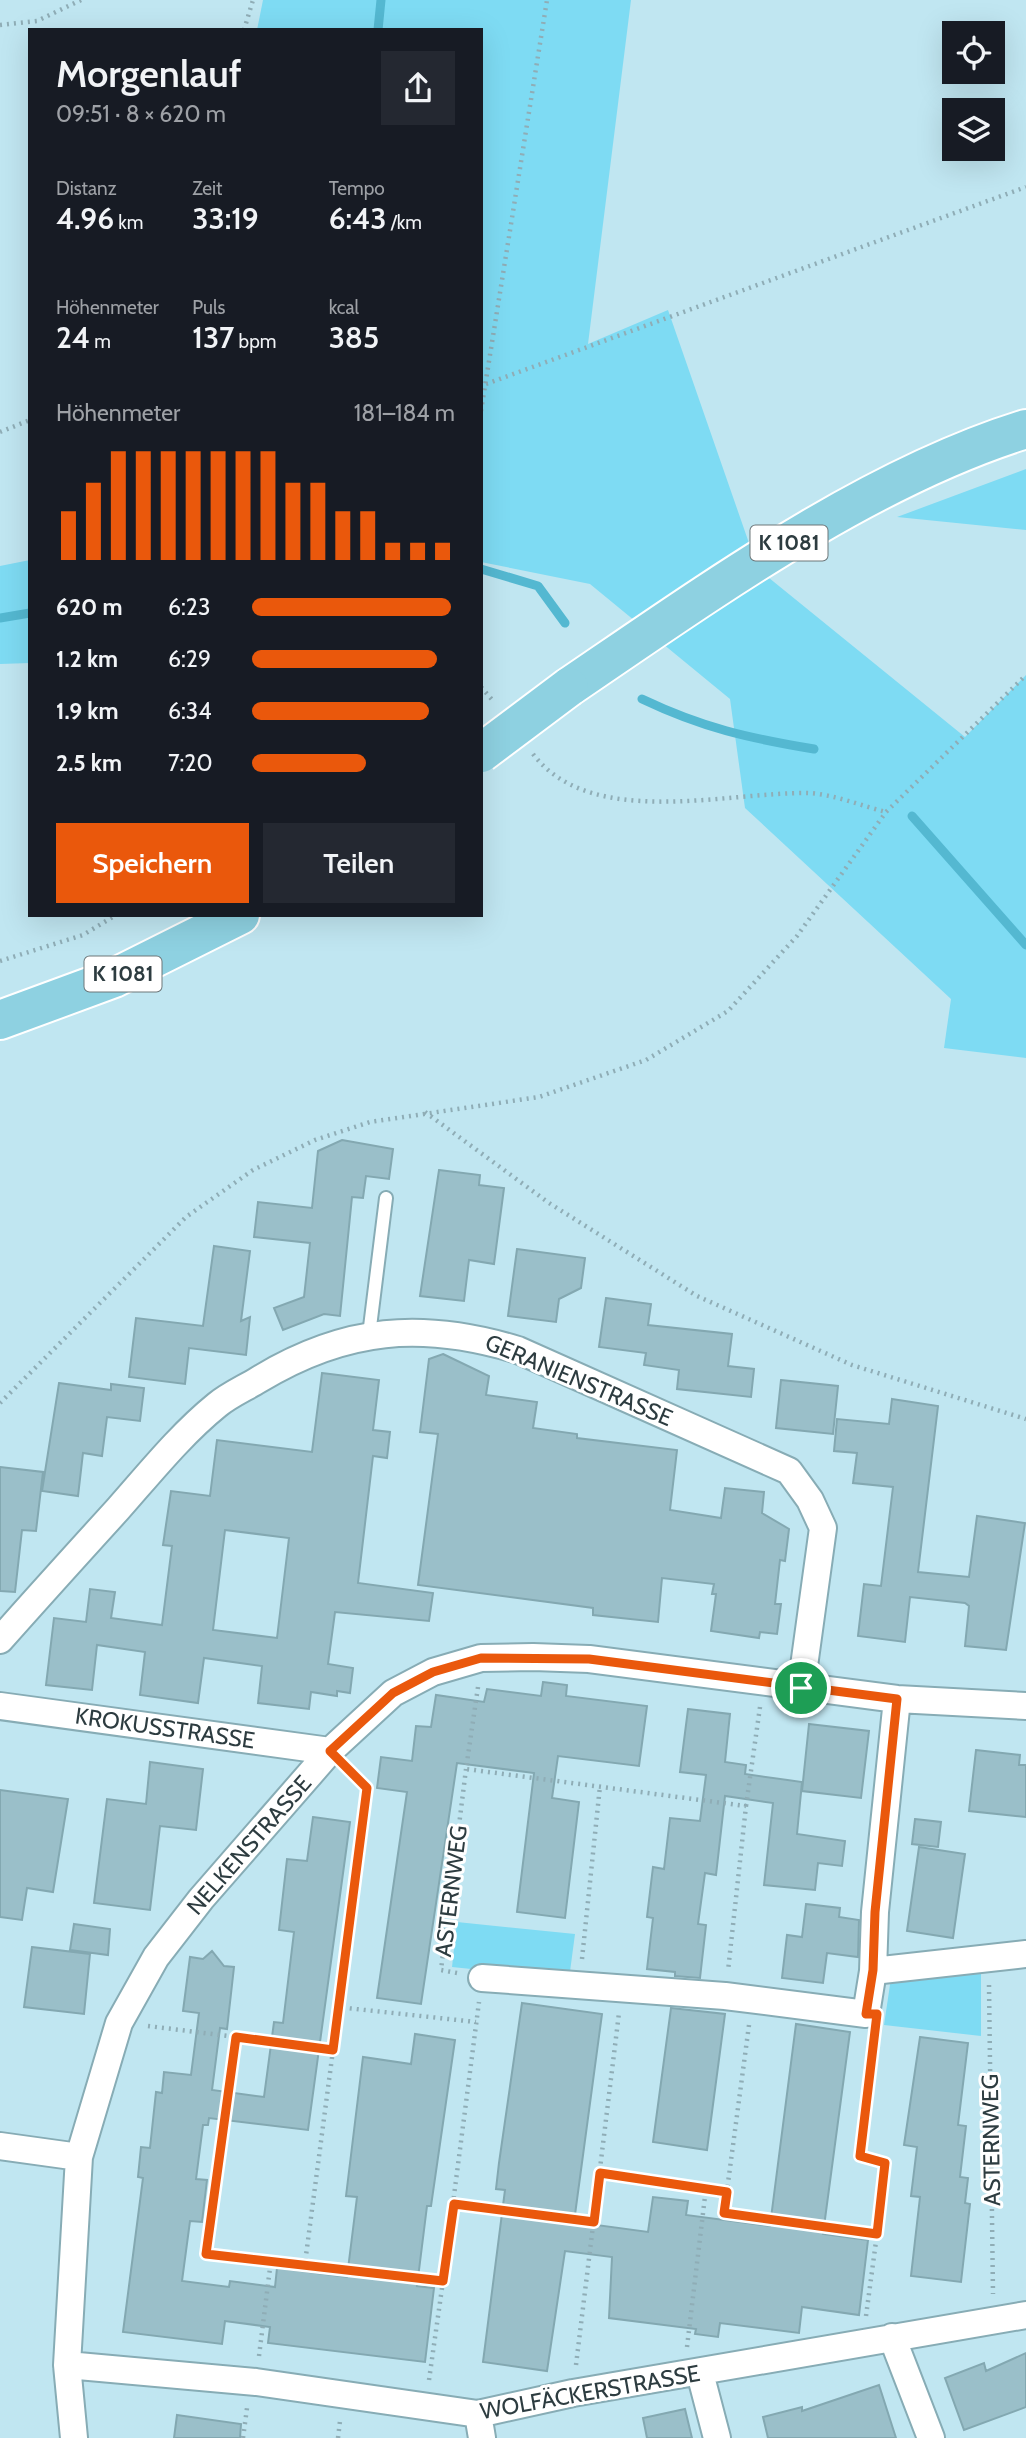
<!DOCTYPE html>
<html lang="de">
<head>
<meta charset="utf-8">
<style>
	body { margin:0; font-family:Cabin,sans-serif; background:#242831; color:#f1f3f6; height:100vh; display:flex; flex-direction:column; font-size:26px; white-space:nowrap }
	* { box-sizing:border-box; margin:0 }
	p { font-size:23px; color:#9ea1a6 }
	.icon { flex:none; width:38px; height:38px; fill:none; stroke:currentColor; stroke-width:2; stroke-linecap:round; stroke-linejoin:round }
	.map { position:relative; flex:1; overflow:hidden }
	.details { position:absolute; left:28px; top:28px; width:455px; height:889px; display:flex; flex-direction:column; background:#171b24; border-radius:0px; box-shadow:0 7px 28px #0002 }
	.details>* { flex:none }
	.controls { position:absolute; left:942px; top:21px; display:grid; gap:14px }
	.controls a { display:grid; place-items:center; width:63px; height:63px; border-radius:0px; background:#171b24; box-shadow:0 7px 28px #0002; font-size:35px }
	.pin { position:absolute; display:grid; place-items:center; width:60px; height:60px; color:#fff; margin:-30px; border:4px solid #fff; border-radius:50%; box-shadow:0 2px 7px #0007 }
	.round { display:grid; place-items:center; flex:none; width:74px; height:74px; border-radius:0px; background:#242831 }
	.headline { display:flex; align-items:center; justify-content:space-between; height:119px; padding:0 28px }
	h1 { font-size:38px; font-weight:600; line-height:52px }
	.figures { display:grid; grid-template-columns:repeat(3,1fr); gap:10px; height:119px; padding:7px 28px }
	.figures div { display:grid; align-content:center }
	.figures b { font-size:30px; font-weight:600 }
	.figures small { font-size:19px; font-weight:400 }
	.figures p { font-size:19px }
	.chart { height:196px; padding:14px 28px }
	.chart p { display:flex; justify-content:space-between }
	.chart svg { width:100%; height:126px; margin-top:7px; stroke:#ea580c; stroke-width:6 }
	.action { display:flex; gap:14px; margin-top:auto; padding:14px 28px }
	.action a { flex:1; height:80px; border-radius:0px; background:#ea580c; color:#fff; font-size:28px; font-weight:600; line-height:80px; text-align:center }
	.action a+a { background:#242831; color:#f1f3f6 }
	ul { padding:0 28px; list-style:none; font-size:23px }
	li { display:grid; grid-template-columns:112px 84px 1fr; align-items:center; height:52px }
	li i { height:18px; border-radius:9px; background:#ea580c }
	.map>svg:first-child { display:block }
</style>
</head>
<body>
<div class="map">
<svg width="1026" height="2438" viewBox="0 0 1026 2438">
	<rect width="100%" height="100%" fill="#c0e6f1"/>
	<path fill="#7edbf3" d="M263,0H631L588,344L668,310L758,569L965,737L1026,675V1058L944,1048L951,999L745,808L730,699L590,584L481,562V30H257Z
		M1026,469V530L897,517Z
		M30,560V663L0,664V566Z
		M457,1922L575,1934L569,1979L452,1967Z
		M981,1970V2036L884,2025L891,1978Z"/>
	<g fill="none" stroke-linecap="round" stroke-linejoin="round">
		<path stroke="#54b8d1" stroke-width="9" d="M378,30L381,0
			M481,569L538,586L565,623
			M0,618L30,613
			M642,699C703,728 748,738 814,749
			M912,816L1026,945"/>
	</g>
	<path fill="#9abfc9" stroke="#83a8b1" stroke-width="2" fill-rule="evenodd" d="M342,1140L393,1149L389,1179L366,1176L363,1198L352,1197L340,1316L324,1314L283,1330L274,1308L304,1297L310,1243L254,1237L258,1202L312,1208L318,1151Z
		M439,1170L480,1175L479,1185L504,1188L494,1264L469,1260L464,1301L420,1296Z
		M214,1246L250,1251L241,1321L250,1317L246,1355L189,1348L185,1384L129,1377L136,1318L203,1326Z
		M517,1249L585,1258L581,1288L559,1299L556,1322L508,1316Z
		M606,1298L651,1304L648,1325L732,1334L728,1366L754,1369L751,1397L677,1389L679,1370L644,1365L646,1353L599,1347Z
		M443,1354L489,1376L486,1395L537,1402L533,1428L577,1434V1438L677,1450L670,1510L721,1518L725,1488L764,1492L762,1513L789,1529L785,1561L780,1560L775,1604H781L777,1634L760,1632L759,1638L711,1631L716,1594H712L714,1584L662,1578L658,1622L593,1615V1608L418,1585L438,1434L420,1432L429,1359Z
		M322,1373L379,1380L373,1430L390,1432L387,1458L373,1456L358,1583L433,1593L429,1621L335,1612L328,1664L353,1668L350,1693L337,1691V1696L311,1692L309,1709L258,1703L262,1666L204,1658L198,1703L140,1695L145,1652L97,1645L92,1690L46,1685L54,1618L86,1622L90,1589L115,1592L111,1618L162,1625L172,1546L163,1545L171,1491L210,1496L217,1440L312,1452ZM225,1530L289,1538L277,1638L213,1630Z
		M781,1380L838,1386L833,1434L776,1428Z
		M59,1383L111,1390V1384L144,1388L140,1421L107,1417L102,1456L83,1453L78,1496L42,1491Z
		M892,1399L938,1406L918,1572L969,1577L977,1516L1025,1523L1006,1650L965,1646L969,1606L965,1603L910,1597L905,1642L858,1636L864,1584L881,1586L893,1487L853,1483L857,1453L834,1451L837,1419L889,1424Z
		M0,1467L43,1472L36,1531L22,1530L15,1592L0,1591Z
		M543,1682L567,1685L566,1696L647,1706L639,1766L558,1756L552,1798L579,1802L565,1918L517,1912L534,1773L457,1763L421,2004L377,1998L407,1792L377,1788L381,1757L412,1761L416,1726L431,1727L436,1695L484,1702L487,1689L541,1696Z
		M688,1709L730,1714L725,1762L746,1765L745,1774L802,1782L797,1834L845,1841L842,1866L818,1863L815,1890L764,1885L773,1803L725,1796L716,1875L705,1873L698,1924L706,1925L700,1978L675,1976V1972L647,1969L653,1918L647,1917L653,1867L664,1869L670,1818L700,1821L706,1775L680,1772Z
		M809,1724L869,1731L861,1798L802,1791Z
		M976,1750L1020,1755L1019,1765H1026V1817L969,1811Z
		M150,1762L203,1769L196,1830L160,1826L150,1910L94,1903L107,1799L146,1804Z
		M0,1790L68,1799L53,1892L27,1888L22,1920L0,1917Z
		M313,1817L350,1822L308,2130L209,2118L208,2125H203L196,2179L207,2180L202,2222L190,2221L182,2281L229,2287L230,2281L275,2287L277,2268L347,2277L357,2197L346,2196L363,2057L411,2064L415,2034L455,2040L431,2206H427L417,2286L434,2288L425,2362L268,2343L270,2327L225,2321L222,2344L123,2332L143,2178L138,2177L141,2147L150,2148L156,2092L162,2093L164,2072L191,2075L199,2013L183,2011L190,1957L203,1959L212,1951L224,1966L234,1967L227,2029L220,2028L212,2090L264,2097L274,2022L283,2023L294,1932L279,1930L287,1859L307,1861Z
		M915,1819L941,1822L938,1847L912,1844Z
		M919,1847L965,1854L953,1938L907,1931Z
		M806,1904L840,1908L839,1917L859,1920L858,1957L827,1953L823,1983L782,1978L787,1935L802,1937Z
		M74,1924L110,1929L108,1955L70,1950Z
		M32,1947L90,1954L84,2014L24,2007Z
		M522,2003L602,2014L574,2222L648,2232L653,2197L688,2201L686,2215L770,2226L796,2024L850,2032L823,2234L868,2240L859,2315L802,2307L799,2333L720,2323L718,2337L695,2334L696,2329L609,2318L612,2257L565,2251L547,2371L483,2362L505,2190L496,2189L499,2163Z
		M671,2008L725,2014L707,2150L653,2142Z
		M920,2037L968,2043L958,2125L966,2126L960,2177L968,2178L965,2203L970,2204L961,2282L911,2276L920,2197L911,2196L917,2147L904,2145Z
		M1026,2353V2407L964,2430L945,2378L984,2363L986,2371Z
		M879,2385L896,2438H768L763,2417L802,2407V2411Z
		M685,2409L692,2438H647L643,2418Z
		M177,2415L241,2424L240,2438H174Z"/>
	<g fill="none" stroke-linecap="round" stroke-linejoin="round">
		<g stroke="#87acb5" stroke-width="16">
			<path id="service" d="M369,1335L386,1198"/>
		</g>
		<g stroke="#87acb5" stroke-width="30">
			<path id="minor" d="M0,1640C39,1596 78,1553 118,1509C149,1474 180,1435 217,1405C229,1395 245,1388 258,1380C345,1327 422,1321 518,1350L789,1471L810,1500L823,1528L801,1688
				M0,1706L330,1751
				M873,1971L1026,1954
				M482,1978L725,1996L866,2014L873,1971L875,1912L897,1699
				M0,2146L79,2157
				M892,2337L931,2438
				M67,2365L256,2382L478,2414L573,2393L1026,2315
				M700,2373L717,2438
				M478,2414L482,2438
				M74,2438L67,2365L79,2157L119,2023L156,1957L201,1899L330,1751L393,1693L433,1672L481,1658L533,1657L589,1659L897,1699L1026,1706"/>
		</g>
		<g stroke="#fff" stroke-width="42">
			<path id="primary" d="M569,687C706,594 867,478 1026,429
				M0,1020L114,978L240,915"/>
		</g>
		<path stroke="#8fadb6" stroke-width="4.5" stroke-dasharray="2 5" stroke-linecap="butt" d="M0,25L37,21L81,0
			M244,30L253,0
			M486,384L1026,187
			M481,411L547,0
			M0,432L30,420
			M481,687L494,702
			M533,754C591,830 725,792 808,793C833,794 862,806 886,812
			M0,961L83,935L116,915
			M425,1112L549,1203L697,1296L852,1365L1026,1419
			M0,1403L186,1217L253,1170L315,1140L370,1122L539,1097L646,1060L728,1011L797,936L886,812L1026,675
			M478,1687L466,1769L746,1806L728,1971
			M746,1806L760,1707
			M582,1959L600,1786
			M457,1973L441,1970L466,1769
			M989,1985L993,2294
			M337,2007L367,1788L349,1770
			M749,2025L724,2213L877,2234L885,2163L861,2156L874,2039
			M148,2026L236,2037L206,2254L443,2281L479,2002
			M236,2037L333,2050L305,2263
			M333,2050L337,2007L476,2022
			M600,2173L727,2192
			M454,2204L594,2222
			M866,2316L877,2234
			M687,2347L706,2188
			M259,2356L271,2260
			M576,2365L619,2013
			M429,2380L443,2281
			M243,2438L247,2408
			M338,2438L340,2421"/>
		<use href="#service" stroke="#fff" stroke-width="12"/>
		<use href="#minor" stroke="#fff" stroke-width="26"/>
		<use href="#primary" stroke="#8ed1e1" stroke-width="38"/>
		<g stroke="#fff" stroke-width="42" stroke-linecap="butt">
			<path id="primary-bridge" d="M481,753L569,687"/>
		</g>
		<use href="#primary-bridge" stroke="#8ed1e1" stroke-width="38"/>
	</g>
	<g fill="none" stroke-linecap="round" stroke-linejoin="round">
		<g stroke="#fff" stroke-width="14">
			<path id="route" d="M481,1658L589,1659L897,1699L875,1912L873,1970L866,2014H877L860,2156L885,2163L877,2234L724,2213L727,2192L600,2173L594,2222L454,2204L443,2281L206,2254L236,2037L333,2050L367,1788L330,1751L393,1693L433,1672Z"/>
		</g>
		<use href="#route" stroke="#ea580c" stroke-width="9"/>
	</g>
	<g text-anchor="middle" stroke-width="6" stroke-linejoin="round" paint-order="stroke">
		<g fill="#fff" stroke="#6c7679" stroke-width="2">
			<rect x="750.5" y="525.5" width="77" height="35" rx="5"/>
			<rect x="84.5" y="956.5" width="77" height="35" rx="5"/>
		</g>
		<g font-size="21" font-weight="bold" fill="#2d3c40">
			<text x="789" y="550">K 1081</text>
			<text x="123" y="981">K 1081</text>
		</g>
		<g font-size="23" fill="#2d3c40" stroke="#fff">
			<text transform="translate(579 1380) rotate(23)" y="8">GERANIENSTRASSE</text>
			<text transform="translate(165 1728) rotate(8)" y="8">KROKUSSTRASSE</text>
			<text transform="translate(249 1845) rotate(-49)" y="8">NELKENSTRASSE</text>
			<text transform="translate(451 1891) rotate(-83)" y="8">ASTERNWEG</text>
			<text transform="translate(991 2140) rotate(-91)" y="8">ASTERNWEG</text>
			<text transform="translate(590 2392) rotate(-10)" y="8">WOLFÄCKERSTRASSE</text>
		</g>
	</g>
</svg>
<div class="controls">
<a><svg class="icon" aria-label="locate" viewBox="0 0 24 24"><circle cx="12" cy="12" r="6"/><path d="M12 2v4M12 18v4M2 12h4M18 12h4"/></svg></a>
<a><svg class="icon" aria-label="layers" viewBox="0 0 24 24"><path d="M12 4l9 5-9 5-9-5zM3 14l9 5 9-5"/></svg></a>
</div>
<div class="pin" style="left:801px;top:1688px;background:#1e9e55"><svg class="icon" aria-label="arrive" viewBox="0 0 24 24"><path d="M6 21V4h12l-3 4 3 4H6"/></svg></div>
<section class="details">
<div class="headline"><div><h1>Morgenlauf</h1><p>09:51 · 8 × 620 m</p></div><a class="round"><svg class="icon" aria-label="share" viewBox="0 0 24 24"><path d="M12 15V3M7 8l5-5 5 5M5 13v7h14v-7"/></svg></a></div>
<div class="figures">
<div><p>Distanz</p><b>4.96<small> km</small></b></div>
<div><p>Zeit</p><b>33:19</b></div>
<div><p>Tempo</p><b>6:43<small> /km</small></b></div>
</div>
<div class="figures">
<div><p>Höhenmeter</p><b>24<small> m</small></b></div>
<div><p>Puls</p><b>137<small> bpm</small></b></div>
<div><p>kcal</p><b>385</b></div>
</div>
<div class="chart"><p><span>Höhenmeter</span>181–184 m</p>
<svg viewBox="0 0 160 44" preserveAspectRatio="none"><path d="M5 44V27M15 44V17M25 44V6M35 44V6M45 44V6M55 44V6M65 44V6M75 44V6M85 44V6M95 44V17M105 44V17M115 44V27M125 44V27M135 44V38M145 44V38M155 44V38"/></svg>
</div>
<ul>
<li><b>620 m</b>6:23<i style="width:98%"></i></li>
<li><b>1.2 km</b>6:29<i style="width:91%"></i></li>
<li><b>1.9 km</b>6:34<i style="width:87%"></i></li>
<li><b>2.5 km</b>7:20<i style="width:56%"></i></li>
</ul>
<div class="action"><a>Speichern</a><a>Teilen</a></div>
</section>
</div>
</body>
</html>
